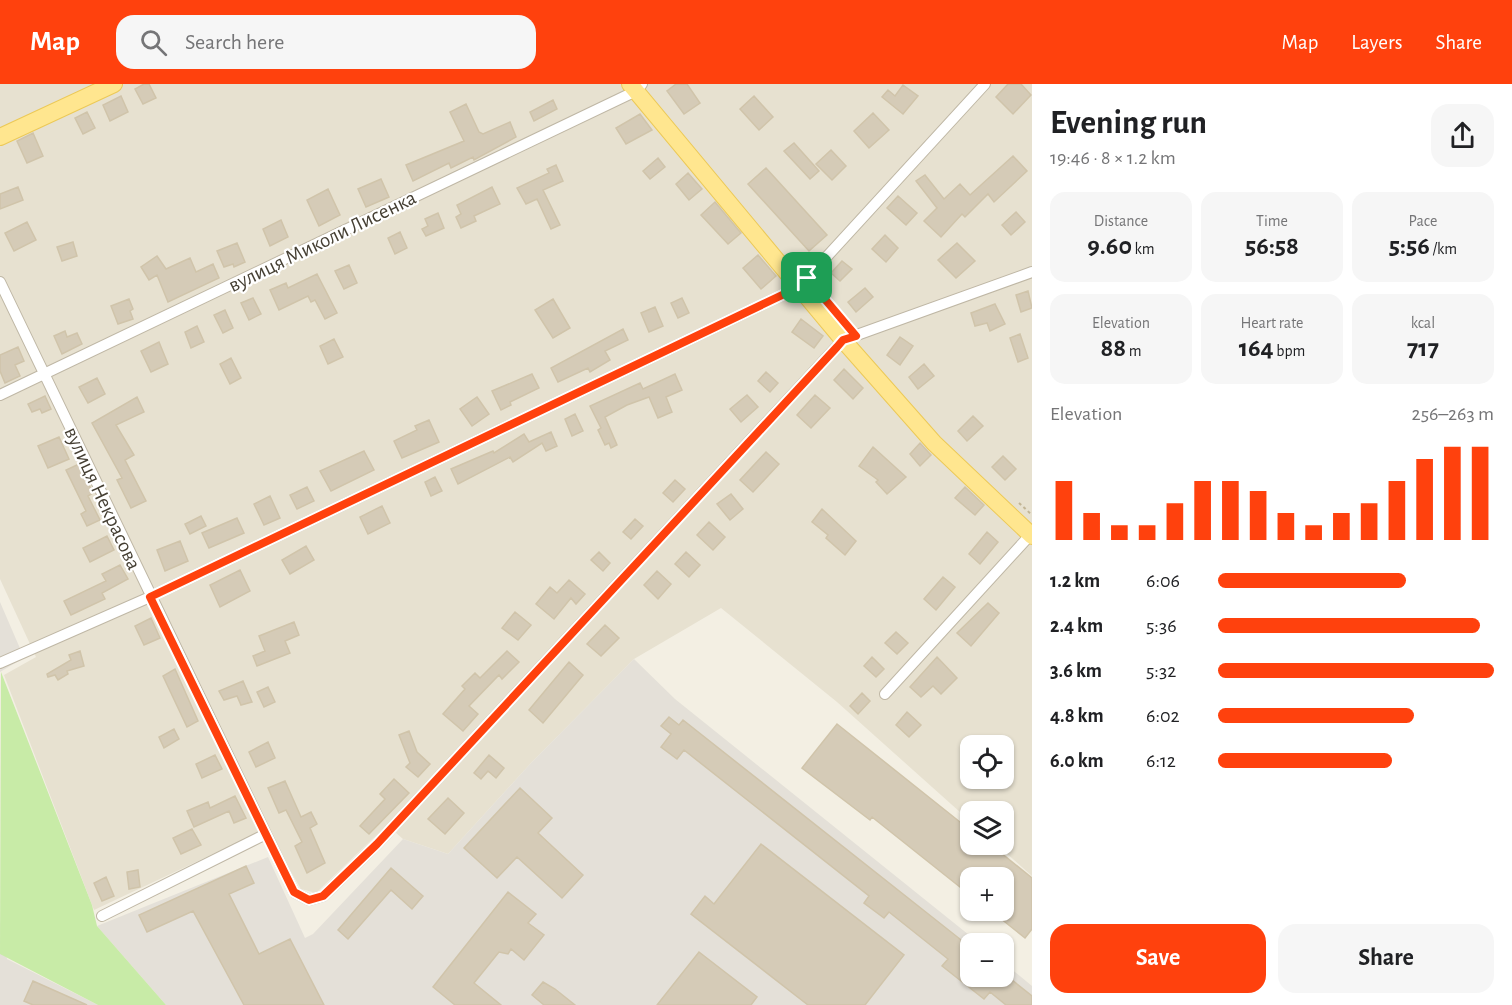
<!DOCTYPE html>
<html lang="en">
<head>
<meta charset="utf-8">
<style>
	body { margin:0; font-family:"Alegreya Sans",sans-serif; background:#f6f6f6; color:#202124; height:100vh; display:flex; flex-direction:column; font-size:22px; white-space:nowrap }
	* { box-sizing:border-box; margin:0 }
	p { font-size:20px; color:#757577 }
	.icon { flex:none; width:33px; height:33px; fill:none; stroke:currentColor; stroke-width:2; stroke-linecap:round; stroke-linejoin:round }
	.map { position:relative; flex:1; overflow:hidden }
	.side { display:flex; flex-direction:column; background:#fff; width:480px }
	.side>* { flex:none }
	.buttons { position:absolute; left:960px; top:651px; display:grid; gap:12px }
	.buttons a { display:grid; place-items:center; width:54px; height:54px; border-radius:12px; background:#fff; box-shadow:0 2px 4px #0004; font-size:30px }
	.pin { position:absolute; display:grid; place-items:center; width:51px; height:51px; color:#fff; margin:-26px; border-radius:12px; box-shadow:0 3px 9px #0006 }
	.round { display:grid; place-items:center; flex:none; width:63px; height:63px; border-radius:18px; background:#f6f6f6 }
	.headline { display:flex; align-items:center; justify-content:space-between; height:102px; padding:0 18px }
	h1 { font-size:33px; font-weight:700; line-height:45px }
	.metrics { display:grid; grid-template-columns:repeat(3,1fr); gap:9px; height:102px; padding:6px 18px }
	.metrics div { display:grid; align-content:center; border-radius:15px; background:#f6f6f6; text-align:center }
	.metrics b { font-size:26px; font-weight:700 }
	.metrics small { font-size:16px; font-weight:400 }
	.metrics p { font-size:16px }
	.chart { height:168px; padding:12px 18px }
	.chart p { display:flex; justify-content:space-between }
	.chart svg { width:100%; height:108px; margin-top:6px; stroke:#ff410d; stroke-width:6 }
	.action { display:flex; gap:12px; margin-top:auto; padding:12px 18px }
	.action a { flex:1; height:69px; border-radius:18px; background:#ff410d; color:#fff; font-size:24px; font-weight:700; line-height:69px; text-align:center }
	.action a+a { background:#f6f6f6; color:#202124 }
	ul { padding:0 18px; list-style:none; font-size:20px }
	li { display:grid; grid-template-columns:96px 72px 1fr; align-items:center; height:45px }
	li i { height:15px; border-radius:8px; background:#ff410d }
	header { display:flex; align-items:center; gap:36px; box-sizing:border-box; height:84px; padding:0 30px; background:#ff410d; color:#fff }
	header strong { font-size:28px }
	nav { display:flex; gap:33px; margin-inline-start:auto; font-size:21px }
	.search { width:420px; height:54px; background:#f6f6f6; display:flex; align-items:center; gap:15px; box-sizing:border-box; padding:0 21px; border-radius:18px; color:#757577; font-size:22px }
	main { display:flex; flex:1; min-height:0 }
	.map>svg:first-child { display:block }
</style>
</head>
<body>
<header>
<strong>Map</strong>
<div class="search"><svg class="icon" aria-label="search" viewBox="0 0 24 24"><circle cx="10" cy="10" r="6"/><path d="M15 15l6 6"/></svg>Search here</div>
<nav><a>Map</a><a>Layers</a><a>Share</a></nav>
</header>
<main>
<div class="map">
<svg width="1032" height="921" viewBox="0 0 1032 921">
	<rect width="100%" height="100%" fill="#f3efe3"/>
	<path fill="#e7e1d0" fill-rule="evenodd" d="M0,0H1032V792L997,761L1004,760V728H970V737L837,618L721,524L634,575L531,679L448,770L403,755L387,741L316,809L301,805L266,745L94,826L4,591L36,573L0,495ZM970,662H1004V694H970Z"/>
	<path fill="#e4e0d8" d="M0,518L22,569V575L0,588Z
		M634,575L675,615L979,859L970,860V892H1004V879L1032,902V921H166L97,842L268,773L305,854L313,850L403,755L448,770L531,679Z
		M0,835L7,875L98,921H0Z"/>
	<path fill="#c8eba7" d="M1,588L92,821L97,842L166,921H98L0,870Z"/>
	<path fill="#d5cbb7" stroke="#d0c4aa" stroke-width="1.5" d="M144,0H149L156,14L143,20L135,5Z
		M676,0H687L700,19L684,30L667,7Z
		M1008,0H1021L1031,11L1013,30L996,13Z
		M903,1L918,12L903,30L882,13L888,6L895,12Z
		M121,12L128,28L110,37L103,21Z
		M754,12L773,33L759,46L740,25Z
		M553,16L557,25L534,37L530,28Z
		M466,20L479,48L483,50L510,38L516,53L474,76L473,73L451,84L449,79L413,97L406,81L464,57L450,28Z
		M87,28L95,44L83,50L75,34Z
		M873,29L889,46L869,64L854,47Z
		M640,30L652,46L626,60L616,44Z
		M33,49L43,72L27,79L17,57Z
		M794,59L819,87L810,95L784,67Z
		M831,66L846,82L832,96L816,80Z
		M1013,72L1027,87L994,118L988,110L965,133L962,130L941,153L924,137L937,124L916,97L925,91L944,115L960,100L970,111Z
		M658,74L665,83L650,95L643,87Z
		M556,81L563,97L543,106L560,141L551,145L537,115L526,120L517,104L549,89L547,85Z
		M766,84L827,151L809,167L748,100Z
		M688,89L702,105L689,116L676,100Z
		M381,95L389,113L366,123L358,105Z
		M18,103L23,116L0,125V110Z
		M492,103L500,120L474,132L476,137L461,144L456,133L461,130L457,121Z
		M328,105L340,131L319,142L307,116Z
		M898,112L917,129L906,141L887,124Z
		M715,118L741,149L728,160L701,131Z
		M1016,128L1025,138L1011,151L1002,141Z
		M438,129L444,144L426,152L422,145L428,142L425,135Z
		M281,136L288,153L270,162L263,145Z
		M27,138L36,156L14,167L5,149Z
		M400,148L407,164L395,170L388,154Z
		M885,151L898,164L886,178L872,165Z
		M73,158L77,172L62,177L57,163Z
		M237,159L245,178L234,183L233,180L224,183L217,167Z
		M957,159L975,177L956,194L938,176Z
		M758,171L776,192L761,205L743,184Z
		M157,172L166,185L190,174L196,188L213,180L219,194L168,218L157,191L149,196L141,183Z
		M842,177L852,185L840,197L831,189Z
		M349,181L357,199L344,205L335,187Z
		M317,190L337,229L325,235L315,216L311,218L308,212L279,226L270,206L286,199L288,204Z
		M865,204L873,213L856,228L848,218Z
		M1028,207L1032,224L1021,228L1016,211Z
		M253,214L261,230L249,236L241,219Z
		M682,214L689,229L678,234L671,219Z
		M129,215L133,225L130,227L133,235L118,240L111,222Z
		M553,215L570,244L553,254L535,226Z
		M995,220L1005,240L990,247L987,239L975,242L971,229Z
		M655,223L663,242L649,248L641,229Z
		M225,226L233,244L223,249L214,231Z
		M801,235L823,252L814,264L792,248Z
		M197,242L204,258L191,264L185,248Z
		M623,245L628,256L605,267L610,276L590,288L588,284L558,298L551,284Z
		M65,247L67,253L77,249L82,260L62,270L54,252Z
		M1020,250L1028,274L1018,278L1010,254Z
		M900,253L913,262L900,281L887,271Z
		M334,255L343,273L328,280L320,262Z
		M159,258L168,280L151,288L141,267Z
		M18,263L24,277L15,281L20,292L5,299L0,287V271Z
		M231,274L241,294L230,300L220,280Z
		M924,280L934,292L918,305L909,293Z
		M844,285L863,304L853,315L834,296Z
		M766,288L778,299L770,308L758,297Z
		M532,290L539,304L510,318L511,321L501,326L492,307Z
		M675,290L682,306L666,313L672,328L658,334L649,313L627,321L605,333L617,361L611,364L609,359L605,361L598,346L601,344L590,322L640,299L643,305Z
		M97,294L105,310L88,319L79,303Z
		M747,311L758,323L741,338L730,325Z
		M815,311L830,324L811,344L797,331Z
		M45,312L51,325L42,329L40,325L32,328L28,320Z
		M137,313L144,328L116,341L134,371L125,376L146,417L131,424L117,396L122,394L92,339Z
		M477,313L489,330L472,342L460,325Z
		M575,330L583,347L572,352L565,335Z
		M973,332L983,342L967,357L958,347Z
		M429,336L439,358L402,374L394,357L417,346L415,342Z
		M551,348L557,362L546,367L542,359L513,378L510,373L458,400L451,385L493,367L494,369L524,350L529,358Z
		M59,353L69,375L48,384L38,362Z
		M920,359L931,371L920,382L910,370Z
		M873,363L906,393L887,410L876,398L878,396L859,382Z
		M364,367L374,386L331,407L320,387Z
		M766,368L779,380L753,408L740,396Z
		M1003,372L1016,385L1005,396L992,383Z
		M79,380L93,409L88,412L100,436L87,442L81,430L86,427L66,386Z
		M435,393L442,407L431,412L425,398Z
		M675,396L685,405L673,418L663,409Z
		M307,403L314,417L297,425L290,411Z
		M965,403L984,421L975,431L955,414Z
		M731,410L743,425L730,436L717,420Z
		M270,412L280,434L264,441L254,420Z
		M382,422L390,439L368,450L360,433Z
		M822,425L856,457L845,471L826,454L828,451L812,438Z
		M201,432L206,442L190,450L185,440Z
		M237,434L244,449L209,464L202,449Z
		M635,435L643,442L631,455L623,448Z
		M709,438L725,453L713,466L697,451Z
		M987,448L998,458L980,480L969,470Z
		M107,452L114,466L90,478L83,464Z
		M180,457L188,477L165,487L157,466Z
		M306,462L314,476L290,490L282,476Z
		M599,468L610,479L603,487L591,476Z
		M686,468L700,481L689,493L675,480Z
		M120,481L128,495L102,509L105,515L71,531L64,517L106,497L102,490Z
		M240,486L250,507L220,523L210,501Z
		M657,487L671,500L658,515L644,501Z
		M943,493L955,503L936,526L924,515Z
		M569,496L585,510L576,520L571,514L554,535L536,520L550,503L557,509Z
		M988,519L999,529L971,562L957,549Z
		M515,528L531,541L518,556L502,544Z
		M151,534L160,554L144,561L135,542Z
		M294,538L299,551L285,557L290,569L257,582L253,572L265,567L259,552Z
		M605,541L619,554L601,572L587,560Z
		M896,548L908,559L897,570L885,559Z
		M80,567L84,582L67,587L68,590L58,596L55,591L48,593L47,590L71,576L69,571Z
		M507,567L519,578L502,595L499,591L469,622L478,630L463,647L443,630L465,605L462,602L475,589L480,594Z
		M872,573L884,585L876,593L864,582Z
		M937,573L957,594L941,610L933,602L921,613L910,603Z
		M569,578L583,591L543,639L529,626Z
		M175,585L198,637L187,643L163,592Z
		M243,597L252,618L241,621L237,612L224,616L219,607Z
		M268,603L275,618L264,623L257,608Z
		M862,609L870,617L858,630L850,622Z
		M907,628L921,641L909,653L896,641Z
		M669,633L679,641L683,636L970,863V892H1007L1032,912V921H1006L990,908L984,915L942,882L948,875L889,828L884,834L864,819L869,812L684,666L677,675L661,663L671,650L661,642Z
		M837,640L970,746V760H990L1032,794V845L1025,854L990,826H1004V794H970V811L872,733L870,736L802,684Z
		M174,645L179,655L164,664L159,653Z
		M409,647L417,668L430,680L418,693L406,683L410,679L399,651Z
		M268,658L275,674L256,683L249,668Z
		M215,671L222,685L202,694L196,680Z
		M489,671L504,684L496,694L488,687L481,695L474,689Z
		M394,695L409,709L369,750L360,742L385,715L380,710Z
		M285,697L301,733L311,728L317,740L310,744L325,779L307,789L295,762L302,758L286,726L279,729L268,704Z
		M520,704L552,734L538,749L583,791L562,814L517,773L497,794L464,764Z
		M235,712L246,734L234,739L229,727L194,743L187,727L208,718L210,724Z
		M448,714L464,729L445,750L428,735Z
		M192,745L201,761L181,770L173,754Z
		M761,760L904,871L865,921H808L691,830L705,812L714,820Z
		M246,782L254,799L229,810L259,870L290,855L324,921H244L193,827L147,848L139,831Z
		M391,784L423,812L412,825L391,806L348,855L338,846Z
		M138,786L140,803L129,805L127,788Z
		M106,793L114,812L102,817L94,799Z
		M508,808L536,830L528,839L544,851L524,876L511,865L508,870L499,868L474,899L501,921H455L433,903Z
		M699,868L757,913L751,921H657Z
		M33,897L87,921H33L24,917Z
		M543,898L555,905L575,921H544L532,911Z"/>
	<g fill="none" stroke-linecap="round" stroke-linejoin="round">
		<g stroke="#bfb7a5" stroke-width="12">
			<path id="minor" d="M0,198L294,808L309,816L323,812L377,760L843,256L1032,188
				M0,311L636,7L642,0
				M0,579L150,513L799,203L985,0
				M885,610L1032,449
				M102,832L266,750"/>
		</g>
		<g stroke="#ecc957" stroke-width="18">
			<path id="primary" d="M630,0L843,256L934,359L1032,452
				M0,53L114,0"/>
		</g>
		<path stroke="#c2b595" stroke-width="2" stroke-dasharray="3 3" stroke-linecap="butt" d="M1019,419L1032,431"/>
		<use href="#minor" stroke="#fff" stroke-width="10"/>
		<use href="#primary" stroke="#ffe68f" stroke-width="16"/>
	</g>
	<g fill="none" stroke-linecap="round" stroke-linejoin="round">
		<g stroke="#fff" stroke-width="12">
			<path id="route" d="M807,194L856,252L843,256L837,263L377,760L323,812L309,816L294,808L150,513L799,203Z"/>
		</g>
		<use href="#route" stroke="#ff410d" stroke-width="8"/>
	</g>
	<g text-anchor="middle" stroke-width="4.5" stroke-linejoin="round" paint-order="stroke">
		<g font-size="21" fill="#453f33" stroke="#fff">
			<text transform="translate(322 157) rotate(-26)" y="7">вулиця Миколи Лисенка</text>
			<text transform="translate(103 414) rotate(65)" y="7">вулиця Некрасова</text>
		</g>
	</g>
</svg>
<div class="buttons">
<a><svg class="icon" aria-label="locate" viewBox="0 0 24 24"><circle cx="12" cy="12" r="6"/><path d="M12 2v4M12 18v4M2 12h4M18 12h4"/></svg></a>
<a><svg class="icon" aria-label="layers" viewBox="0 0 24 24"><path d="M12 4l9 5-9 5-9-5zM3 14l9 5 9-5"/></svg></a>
<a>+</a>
<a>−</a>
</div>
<div class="pin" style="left:807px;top:194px;background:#1e9e55"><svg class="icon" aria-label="arrive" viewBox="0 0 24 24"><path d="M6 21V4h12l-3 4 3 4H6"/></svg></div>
</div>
<section class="side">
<div class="headline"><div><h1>Evening run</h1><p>19:46 · 8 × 1.2 km</p></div><a class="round"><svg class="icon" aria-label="share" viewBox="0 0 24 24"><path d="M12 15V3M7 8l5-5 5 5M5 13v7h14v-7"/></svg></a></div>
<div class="metrics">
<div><p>Distance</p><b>9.60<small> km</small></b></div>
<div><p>Time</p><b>56:58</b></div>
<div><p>Pace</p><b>5:56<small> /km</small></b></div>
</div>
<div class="metrics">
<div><p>Elevation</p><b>88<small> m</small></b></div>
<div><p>Heart rate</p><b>164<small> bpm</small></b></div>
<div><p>kcal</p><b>717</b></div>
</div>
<div class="chart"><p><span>Elevation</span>256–263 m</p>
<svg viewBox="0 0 160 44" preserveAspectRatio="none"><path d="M5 44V20M15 44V33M25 44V38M35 44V38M45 44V29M55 44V20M65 44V20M75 44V24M85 44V33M95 44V38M105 44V33M115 44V29M125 44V20M135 44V11M145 44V6M155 44V6"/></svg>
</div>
<ul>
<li><b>1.2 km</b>6:06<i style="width:68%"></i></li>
<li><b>2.4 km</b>5:36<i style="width:95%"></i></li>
<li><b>3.6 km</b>5:32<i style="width:100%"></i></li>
<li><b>4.8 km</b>6:02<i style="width:71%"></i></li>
<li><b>6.0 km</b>6:12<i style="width:63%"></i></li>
</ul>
<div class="action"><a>Save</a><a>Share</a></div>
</section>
</main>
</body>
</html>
